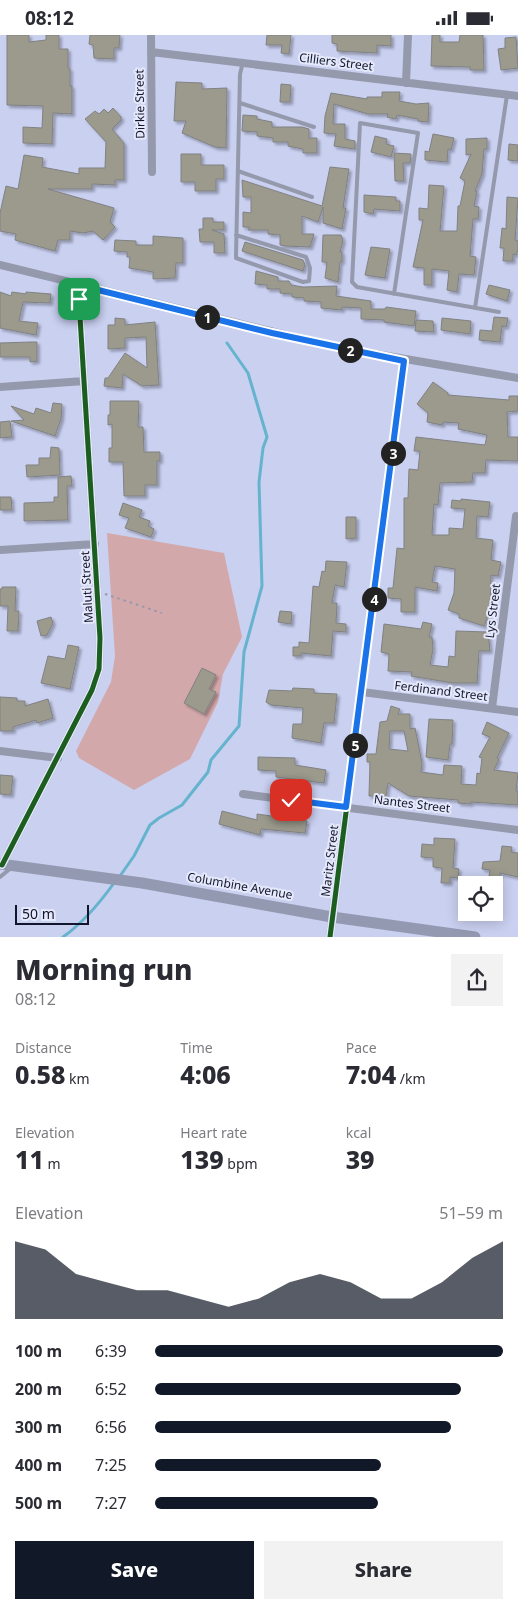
<!DOCTYPE html>
<html lang="en">
<head>
<meta charset="utf-8">
<style>
	body { margin:0; font-family:"Noto Sans",sans-serif; background:#f2f2f3; color:#2b2b33; height:100vh; display:flex; flex-direction:column; font-size:19px; white-space:nowrap }
	* { box-sizing:border-box; margin:0 }
	p { font-size:16px; color:#7c7c81 }
	.icon { flex:none; width:28px; height:28px; fill:none; stroke:currentColor; stroke-width:2; stroke-linecap:round; stroke-linejoin:round }
	.map { position:relative; height:902px; overflow:hidden }
	.side { display:flex; flex-direction:column; background:#fff; flex:1 }
	.side>* { flex:none }
	.tools { position:absolute; left:458px; top:841px; display:grid; gap:10px }
	.tools a { display:grid; place-items:center; width:45px; height:45px; border-radius:0px; background:#fff; box-shadow:0 2px 12px #0003; font-size:25px }
	.scale { position:absolute; left:15px; bottom:12px; width:74px; box-sizing:border-box; padding-left:5px; border:2px solid #13162a; border-top:0; font-size:14px; line-height:18px; white-space:nowrap; color:#13162a; -webkit-text-stroke:4px #e5e9fb; paint-order:stroke }
	.pin { position:absolute; display:grid; place-items:center; width:42px; height:42px; color:#fff; margin:-21px; border-radius:10px; box-shadow:0 2px 8px #0006 }
	.km { position:absolute; width:25px; height:25px; margin:-12px; border-radius:50%; background:#222; color:#fff; font-size:14px; line-height:25px; text-align:center }
	.round { display:grid; place-items:center; flex:none; width:52px; height:52px; border-radius:0px; background:#f2f2f3 }
	.overview { display:flex; align-items:center; justify-content:space-between; height:85px; padding:0 15px }
	h1 { font-size:28px; font-weight:800; line-height:38px }
	.stats { display:grid; grid-template-columns:repeat(3,1fr); gap:8px; height:85px; padding:5px 15px }
	.stats div { display:grid; align-content:center }
	.stats b { font-size:25px; font-weight:800 }
	.stats small { font-size:14px; font-weight:400 }
	.stats p { font-size:14px }
	.chart { height:140px; padding:10px 15px }
	.chart p { display:flex; justify-content:space-between }
	.chart svg { width:100%; height:90px; margin-top:5px; fill:#111827; opacity:.7 }
	.button { display:flex; gap:10px; margin-top:auto; padding:10px 15px }
	.button a { flex:1; height:58px; border-radius:0px; background:#111827; color:#fff; font-size:20px; font-weight:800; line-height:58px; text-align:center }
	.button a+a { background:#f2f2f3; color:#2b2b33 }
	ul { padding:0 15px; list-style:none; font-size:16px }
	li { display:grid; grid-template-columns:80px 60px 1fr; align-items:center; height:38px }
	li i { height:12px; border-radius:6px; background:#111827 }
	.status { display:flex; justify-content:space-between; align-items:center; height:35px; padding:0 25px; background:#fff; direction:ltr }
	.status svg { height:14px; fill:currentColor }
	.map>svg:first-child { display:block }
</style>
</head>
<body>
<div class="status"><b>08:12</b><svg viewBox="0 0 49 12"><path d="M0 12V9h3v3zM5 12V6h3v6zM10 12V3h3v9zM15 12V0h3v12zM26 1h20v11H26zM47 4h2v5h-2z"/></svg></div>
<div class="map">
<svg width="518" height="902" viewBox="0 0 518 902">
	<defs>
		<filter id="shadow"><feDropShadow dx="2.5" dy="2.5" stdDeviation="1" flood-color="#0004"/></filter>
	</defs>
	<rect width="100%" height="100%" fill="#c9d0f0"/>
	<path fill="#d3a8aa" d="M107,498L224,518L242,602L223,639L218,667L190,724L134,755L79,723L76,716L111,647L115,621Z"/>
	<g fill="none" stroke-linecap="round" stroke-linejoin="round">
		<path stroke="#66b3ce" stroke-width="3" d="M120,841L134,821L150,790L159,783L182,770L208,737L211,725L239,691L244,617L262,551L259,447L263,413L267,402L248,338L227,308
			M63,902C84,887 99,869 114,848"/>
	</g>
	<path fill="#9b9a8d" stroke="#808183" fill-rule="evenodd" filter="url(#shadow)" d="M7,0H29V7L46,5V0H59V14H68V33L70,34V51H72V79L53,78L52,109L23,108V92L42,93L43,71L7,70Z
		M90,0H120L119,13H114V24L94,23L93,10L89,9Z
		M267,0H291L289,19L281,18L282,10H266Z
		M332,0H391V11L377,10V18L337,16V9L332,8Z
		M432,0H440V7H459L460,0H483L484,35H470V32L431,31Z
		M516,2L518,33L501,35L498,14L505,13V3Z
		M176,47L202,48V54L227,53L226,113L215,112L182,98L186,86H174Z
		M281,49L291,50L290,67H280Z
		M382,57H400L399,66L416,69L429,68L428,87L418,86V84L397,80L396,84L387,82L388,79H368L334,69L333,89H345V104L355,106V114L334,111L336,99L324,98L325,81L331,58L367,64V62H382Z
		M113,73L121,82V85L112,94L124,108V145H115V150L92,149V154H48L114,173L110,187L115,192L103,205L93,196L83,198L70,196V205H58L55,216L15,205L16,199L0,196V178L6,151L18,154L24,120L43,123L42,132L79,139V133H105L106,107L85,84L95,76L99,79L104,74L108,78Z
		M243,80L257,81V84L272,87V92H302L309,94V103H317V118H303V114L288,111V107H273V103L257,101V97L242,96Z
		M433,99L454,103L451,115L448,114L447,127L425,125V116L429,117Z
		M375,101L387,104L386,109L394,111L391,122L371,117Z
		M487,103V114H484L482,139L475,156H477L474,171L479,172L478,184H473L470,221L476,222L474,240L459,239L457,257L447,255L449,236L432,234V250H424V233L413,232L423,185H419V173L428,174L429,150L444,151L440,196H457L458,171H460L465,146L460,143L471,119L466,120V104Z
		M509,109L518,110V126L508,125Z
		M394,118L411,119L410,128H403L404,146H395Z
		M181,119H201V130H224V144H216V156H195V147H181Z
		M330,132L349,134L343,173H346L342,194L323,188V172L318,187L302,181V199H314L310,212L285,211L280,210V200L268,199V195H248L250,192H243V177L251,178V162H243L242,145L322,171Z
		M364,160L396,162V166H400V176L374,174L373,179L364,177Z
		M507,162L518,163L515,205L518,206V215L516,220L513,219V226H503L504,213H500L502,193L506,194Z
		M203,183H213V187H224V195H212L224,199L225,218H214V207H200L199,194H203Z
		M323,200H341L343,205L340,217H342V227H340L338,247L325,243L327,227H322Z
		M153,201L183,203V228H176L175,243L153,244V237L129,233L130,222H127V217L114,216L115,205L136,206V210H153Z
		M245,207L303,225L305,230L303,236L242,216Z
		M371,212L390,214L385,243L365,240Z
		M256,236L278,242V246H289L291,250L303,252L337,251L336,261L371,266V274H385L386,272L416,276L414,291L384,287V285L361,284V273L342,272V275L321,273V267L304,266V263L292,262V259L280,258V254H267V250L255,249Z
		M489,250L510,255L507,266L486,259Z
		M0,257L11,261L12,257L26,259V257L51,259L50,268L23,267L19,286L38,288L36,300L0,293Z
		M494,282L508,283L506,292L502,291L500,307L479,305L480,295L492,296Z
		M115,283L125,284V290L155,287L159,350L142,351L123,339L122,353L104,351L105,343H108L125,318L147,333L146,302L125,303V313L108,314V290H115Z
		M442,283L471,286L470,299L441,295Z
		M416,285L433,286L434,297L415,296Z
		M31,307H37V326L30,327V322H0V308Z
		M433,347L448,358V360L509,365V361H518V376L507,377L508,402H518V426L486,425L485,438H473L472,447L440,448L438,470L434,469L432,500H449V493L463,494L465,474L451,473L452,465L461,466V464L490,467L488,482L477,481L476,503L493,505L491,525L501,527L498,541L491,540L490,575L484,591L459,583V579L448,575L454,558L455,534L435,531L432,547L438,548L437,556L415,552V577H401V564L388,563V553H393L397,513L404,514V463H408L409,434L418,435L420,416H414L416,402L485,410L487,400L458,394L459,388L443,387L442,390L427,387L428,378L417,369Z
		M110,366H139L138,392H143L144,417H160V426H157V450H145V461H124L123,427H109V413H112V389L108,390V380H110Z
		M53,368L62,369L61,384L55,401L11,386L24,385L11,371L34,379L36,373L51,378Z
		M10,386L12,402L0,403V387Z
		M51,412L59,413L60,440L27,442L26,430H39V423H50Z
		M71,441L72,451H67L68,485L24,486V468L54,467V462H58V442Z
		M0,462H11L12,475H0Z
		M123,468L142,475L139,482L150,486L148,491L154,494L151,502L125,493L129,483L119,480Z
		M346,482H356V503L346,504Z
		M326,526L347,527L344,552L335,550L332,568H337L336,588L346,589V597L333,596L331,621L301,618V621H293V612H299V607L309,608L313,551L319,552L322,536L325,537Z
		M2,552H16L15,576H19L18,596H7L8,571H0V554H2Z
		M280,576L292,577L291,589L278,587Z
		M51,582L53,588L47,600L41,601L37,586Z
		M423,587L432,589L429,602H432L433,614L430,630L448,632L449,621L455,622L456,596L488,597L490,616H479L477,648H453L411,641L412,637L388,636L389,619L381,617L384,589L421,594Z
		M68,610L79,612L70,654L41,648L48,621L65,624Z
		M202,633L216,640L209,654L216,657L204,679L184,668Z
		M293,653L314,654V658L337,659L334,688H324L321,708L292,703L293,689H302L303,673L271,670L266,667L269,655L292,656Z
		M0,662L17,663V666H25V671L48,664L53,683L37,688L36,685L13,692V696H0Z
		M391,671L400,674L398,679H410V694L415,693L422,728L421,737L443,740L444,730L462,731L461,749L476,750L477,738L480,739L482,723L479,722L490,702L482,699L487,687L509,698L497,723L499,724L494,735L518,738L516,756H518V770L471,767V769L458,768V765L409,761L388,748L386,761H369L370,727H367V719H376L380,687L387,686ZM390,696H404L408,716L389,714Z
		M429,684L453,685L452,709H450L448,725L426,722Z
		M258,722L295,723V730L326,735L324,748L276,742V736L258,735Z
		M0,740L13,741L11,760L0,759Z
		M222,776L257,785V779L307,786L305,798L261,794L260,800L219,789Z
		M434,803L455,804L453,833L459,834L458,843L450,842V848H441L442,833L433,832V823L421,822L422,809L434,810Z
		M502,811L512,812L511,817L518,818V842L500,838V843L489,841L490,835L482,834L483,827L500,826Z"/>
	<g fill="none" stroke-linecap="round" stroke-linejoin="round">
		<path stroke="#9599ab" stroke-width="2" stroke-dasharray="2.5 4" stroke-linecap="butt" d="M105,559L162,578"/>
		<path stroke="#9599ac" stroke-width="4" d="M240,68L314,92
			M238,136L312,162
			M236,200L306,222L310,233L309,246L303,247L236,223V220L240,39L243,27
			M394,259L418,98L360,88L352,247L357,252L499,277
			M475,273L507,60
			M0,842L11,833"/>
		<path stroke="#9599ac" stroke-width="8" d="M151,0L152,137
			M151,17L518,61
			M406,48L408,0
			M0,230L340,313L518,343
			M0,352L84,346
			M0,515L95,509
			M362,657L518,677
			M492,673L516,481
			M0,716L58,723
			M243,759L518,795
			M2,830L92,655L99,634L100,603L78,250
			M330,902L404,326"/>
		<path stroke="#9399b0" stroke-width="11" d="M0,829L142,848L332,882L475,902"/>
		<g stroke="#e5e9fb" stroke-width="8">
			<path id="cycleway" d="M2,830L92,655L99,634L100,603L78,250
				M330,902L404,326"/>
		</g>
		<use href="#cycleway" stroke="#1b5e20" stroke-width="5"/>
	</g>
	<g fill="none" stroke-linecap="round" stroke-linejoin="round">
		<g stroke="#fff" stroke-width="10">
			<path id="route" d="M79,264L78,250L272,298L404,326L346,772L291,765"/>
		</g>
		<use href="#route" stroke="#1a73e8" stroke-width="6"/>
	</g>
	<g text-anchor="middle" stroke-width="4" stroke-linejoin="round" paint-order="stroke">
		<g font-size="12" fill="#13162a" stroke="#e5e9fb">
			<text transform="translate(336 27) rotate(7)" y="4">Cilliers Street</text>
			<text transform="translate(140 69) rotate(-91)" y="4">Dirkie Street</text>
			<text transform="translate(87 552) rotate(-93)" y="4">Maluti Street</text>
			<text transform="translate(493 576) rotate(-83)" y="4">Lys Street</text>
			<text transform="translate(441 656) rotate(7)" y="4">Ferdinand Street</text>
			<text transform="translate(412 769) rotate(7)" y="4">Nantes Street</text>
			<text transform="translate(330 826) rotate(-83)" y="4">Maritz Street</text>
			<text transform="translate(240 851) rotate(10)" y="4">Columbine Avenue</text>
		</g>
	</g>
</svg>
<div class="tools">
<a><svg class="icon" aria-label="locate" viewBox="0 0 24 24"><circle cx="12" cy="12" r="6"/><path d="M12 2v4M12 18v4M2 12h4M18 12h4"/></svg></a>
</div>
<div class="scale">50 m</div>
<div class="pin" style="left:79px;top:264px;background:#1e9e55"><svg class="icon" aria-label="arrive" viewBox="0 0 24 24"><path d="M6 21V4h12l-3 4 3 4H6"/></svg></div>
<div class="pin" style="left:291px;top:765px;background:#d93025"><svg class="icon" aria-label="check" viewBox="0 0 24 24"><path d="M5 12l5 5 9-10"/></svg></div>
<b class="km" style="left:207px;top:282px">1</b>
<b class="km" style="left:350px;top:315px">2</b>
<b class="km" style="left:393px;top:418px">3</b>
<b class="km" style="left:374px;top:564px">4</b>
<b class="km" style="left:355px;top:710px">5</b>
</div>
<section class="side">
<div class="overview"><div><h1>Morning run</h1><p>08:12</p></div><a class="round"><svg class="icon" aria-label="share" viewBox="0 0 24 24"><path d="M12 15V3M7 8l5-5 5 5M5 13v7h14v-7"/></svg></a></div>
<div class="stats">
<div><p>Distance</p><b>0.58<small> km</small></b></div>
<div><p>Time</p><b>4:06</b></div>
<div><p>Pace</p><b>7:04<small> /km</small></b></div>
</div>
<div class="stats">
<div><p>Elevation</p><b>11<small> m</small></b></div>
<div><p>Heart rate</p><b>139<small> bpm</small></b></div>
<div><p>kcal</p><b>39</b></div>
</div>
<div class="chart"><p><span>Elevation</span>51–59 m</p>
<svg viewBox="0 0 160 44" preserveAspectRatio="none"><path d="M0 44V6L10 10L20 22L30 26L40 30L50 30L60 34L70 38L80 34L90 26L100 22L110 26L120 34L130 34L140 26L150 14L160 6V44z"/></svg>
</div>
<ul>
<li><b>100 m</b>6:39<i style="width:100%"></i></li>
<li><b>200 m</b>6:52<i style="width:88%"></i></li>
<li><b>300 m</b>6:56<i style="width:85%"></i></li>
<li><b>400 m</b>7:25<i style="width:65%"></i></li>
<li><b>500 m</b>7:27<i style="width:64%"></i></li>
</ul>
<div class="button"><a>Save</a><a>Share</a></div>
</section>
</body>
</html>
